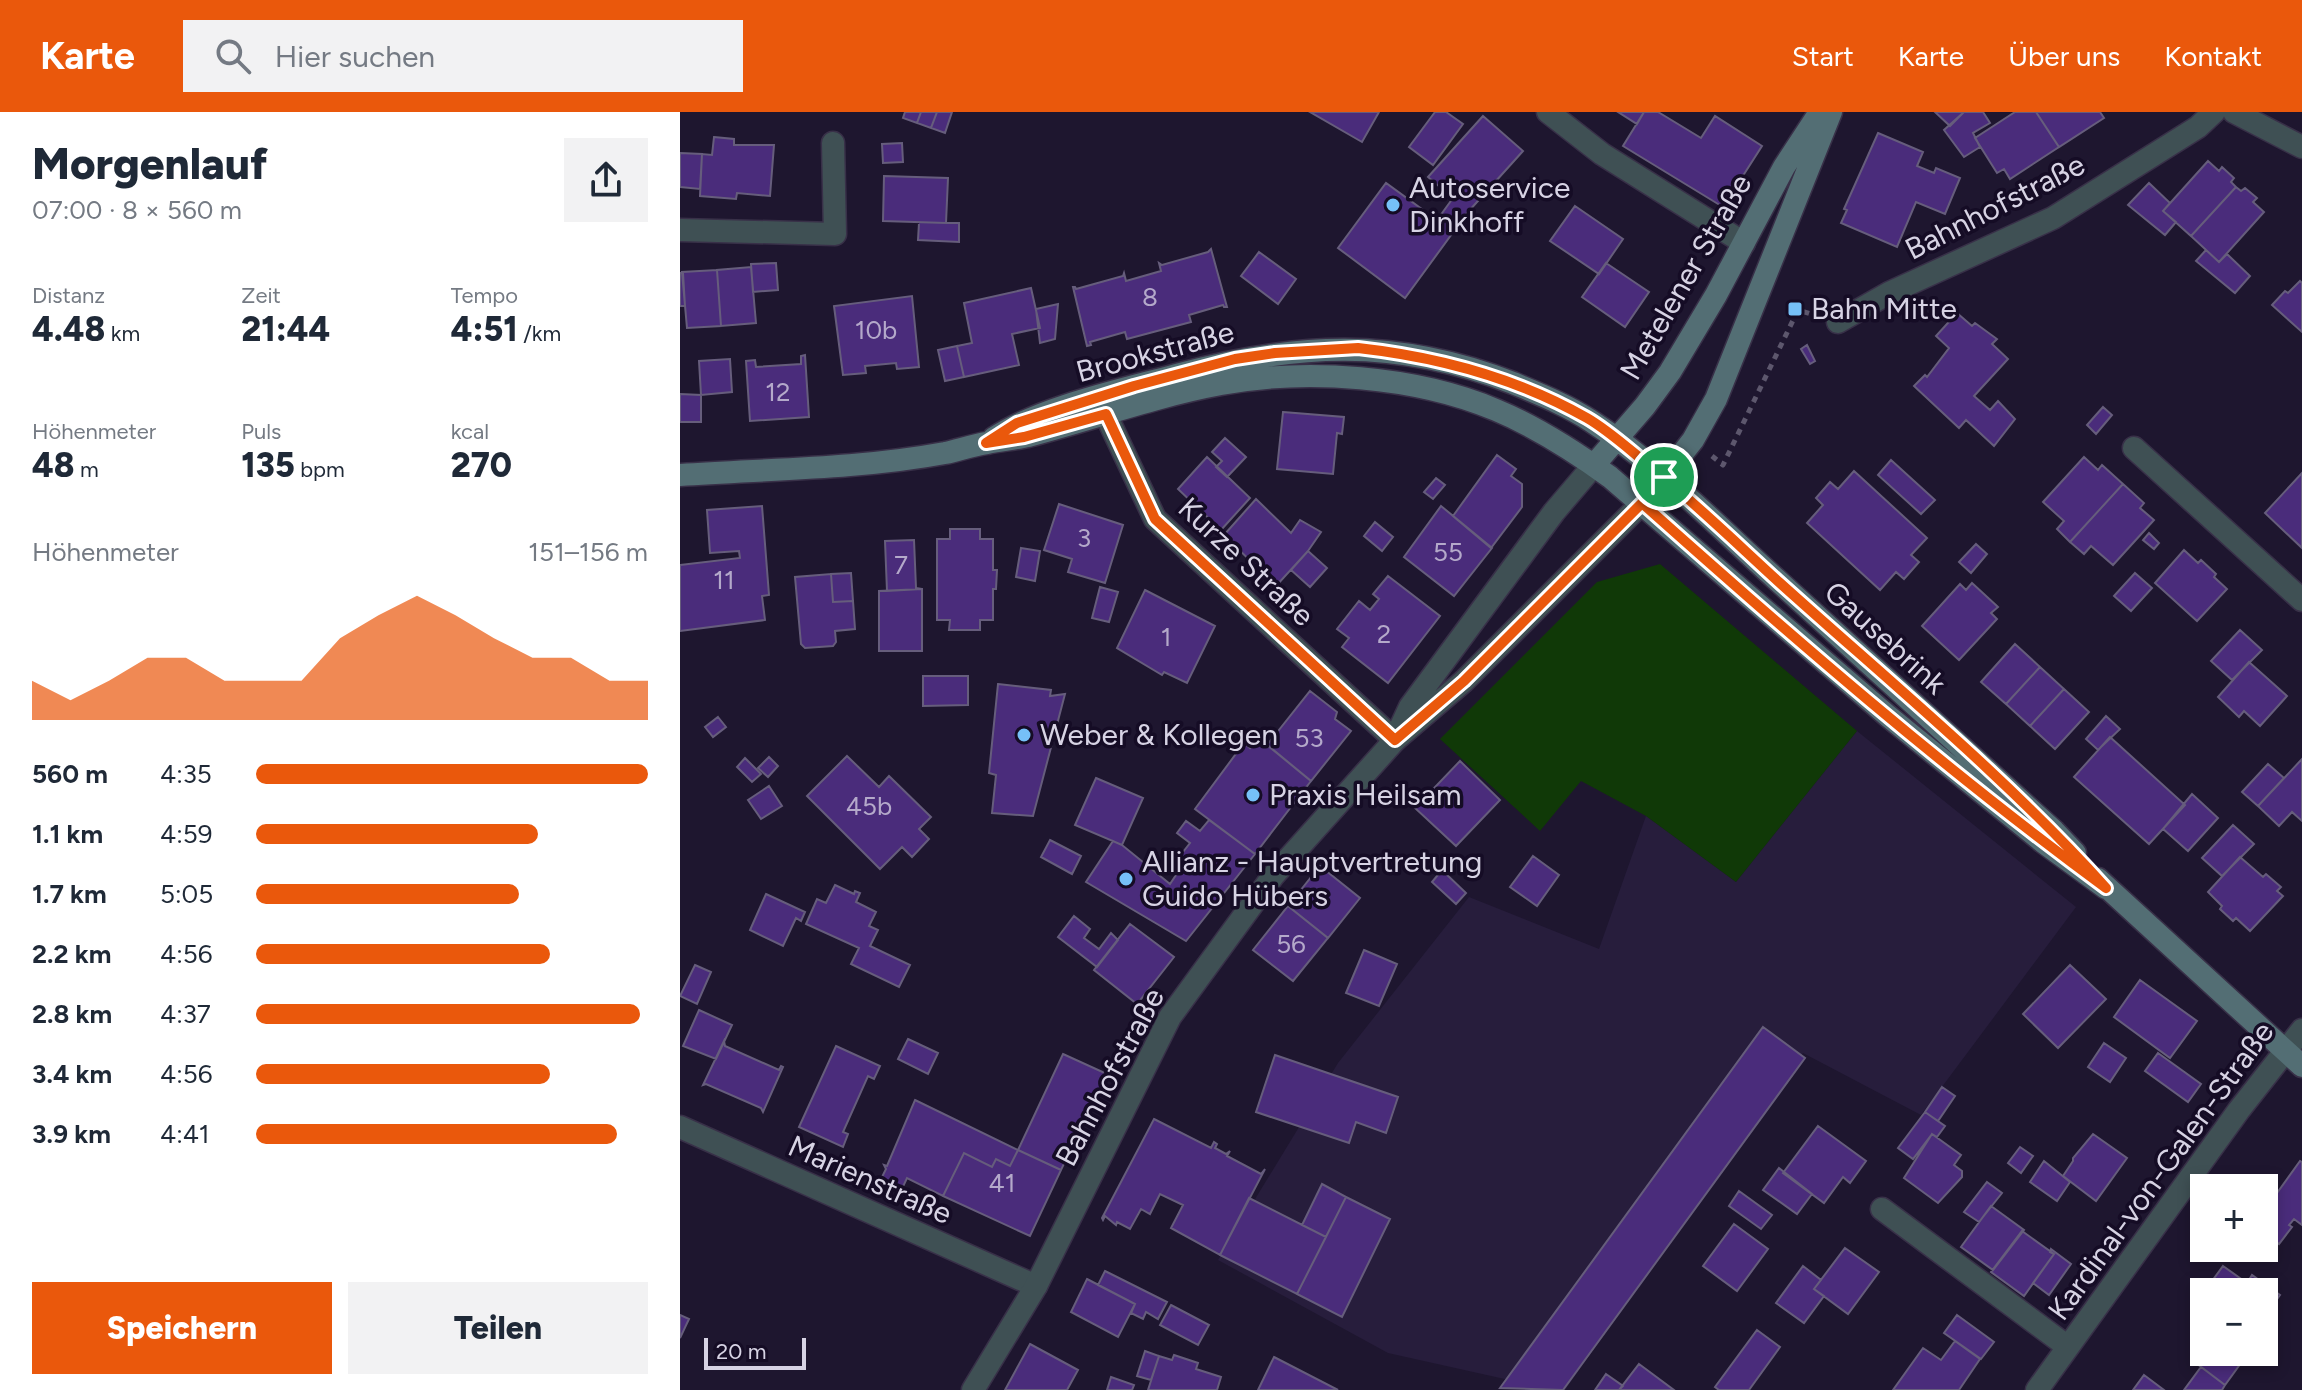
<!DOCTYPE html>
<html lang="de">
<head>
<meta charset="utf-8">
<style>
	body { margin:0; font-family:Figtree,sans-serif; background:#f2f2f3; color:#1f2937; height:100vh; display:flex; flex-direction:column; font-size:30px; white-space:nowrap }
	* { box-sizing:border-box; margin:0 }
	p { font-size:26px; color:#747a83 }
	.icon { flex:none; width:44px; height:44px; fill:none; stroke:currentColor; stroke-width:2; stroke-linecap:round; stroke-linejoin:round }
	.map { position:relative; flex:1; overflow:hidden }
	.details { display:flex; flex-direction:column; background:#fff; width:680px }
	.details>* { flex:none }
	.fabs { position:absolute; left:1510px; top:1062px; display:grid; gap:16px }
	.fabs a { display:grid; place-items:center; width:88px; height:88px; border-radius:0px; background:#fff; box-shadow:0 4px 12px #0003; font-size:40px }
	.scale { position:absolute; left:24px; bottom:20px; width:102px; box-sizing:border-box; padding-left:8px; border:4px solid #d7d3e4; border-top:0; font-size:22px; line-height:28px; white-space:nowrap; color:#d7d3e4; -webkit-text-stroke:6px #150c25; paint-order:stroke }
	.pin { position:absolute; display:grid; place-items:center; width:68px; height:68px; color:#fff; margin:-34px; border:4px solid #fff; border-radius:50%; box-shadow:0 2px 8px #0007 }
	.round { display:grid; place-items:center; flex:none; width:84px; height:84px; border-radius:0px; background:#f2f2f3 }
	.summary { display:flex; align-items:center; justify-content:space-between; height:136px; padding:0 32px }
	h1 { font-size:44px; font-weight:800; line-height:60px }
	.stats { display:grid; grid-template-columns:repeat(3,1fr); gap:12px; height:136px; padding:8px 32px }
	.stats div { display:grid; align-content:center }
	.stats b { font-size:34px; font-weight:800 }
	.stats small { font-size:22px; font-weight:400 }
	.stats p { font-size:22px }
	.chart { height:224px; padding:16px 32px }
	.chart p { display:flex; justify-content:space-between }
	.chart svg { width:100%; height:144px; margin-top:8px; fill:#ea580c; opacity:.7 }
	.button { display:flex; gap:16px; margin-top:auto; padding:16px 32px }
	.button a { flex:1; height:92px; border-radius:0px; background:#ea580c; color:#fff; font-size:32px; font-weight:800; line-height:92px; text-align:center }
	.button a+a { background:#f2f2f3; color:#1f2937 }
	ul { padding:0 32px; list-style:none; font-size:26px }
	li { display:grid; grid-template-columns:128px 96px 1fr; align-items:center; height:60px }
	li i { height:20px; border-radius:10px; background:#ea580c }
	header { display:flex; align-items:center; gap:48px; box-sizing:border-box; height:112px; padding:0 40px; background:#ea580c; color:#fff }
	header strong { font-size:38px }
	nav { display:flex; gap:44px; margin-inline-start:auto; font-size:28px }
	.search { width:560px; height:72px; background:#f2f2f3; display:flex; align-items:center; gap:20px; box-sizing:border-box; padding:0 28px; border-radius:0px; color:#747a83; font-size:30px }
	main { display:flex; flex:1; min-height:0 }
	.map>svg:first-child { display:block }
</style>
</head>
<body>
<header>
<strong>Karte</strong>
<div class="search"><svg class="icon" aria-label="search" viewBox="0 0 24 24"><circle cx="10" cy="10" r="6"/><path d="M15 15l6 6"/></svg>Hier suchen</div>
<nav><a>Start</a><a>Karte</a><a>Über uns</a><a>Kontakt</a></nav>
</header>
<main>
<section class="details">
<div class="summary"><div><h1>Morgenlauf</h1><p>07:00 · 8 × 560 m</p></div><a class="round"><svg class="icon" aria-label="share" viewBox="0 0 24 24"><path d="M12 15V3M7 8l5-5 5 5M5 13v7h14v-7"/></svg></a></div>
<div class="stats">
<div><p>Distanz</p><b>4.48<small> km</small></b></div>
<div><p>Zeit</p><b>21:44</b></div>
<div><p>Tempo</p><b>4:51<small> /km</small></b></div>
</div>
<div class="stats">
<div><p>Höhenmeter</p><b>48<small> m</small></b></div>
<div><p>Puls</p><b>135<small> bpm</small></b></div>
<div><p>kcal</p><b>270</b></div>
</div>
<div class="chart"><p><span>Höhenmeter</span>151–156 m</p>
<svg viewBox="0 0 160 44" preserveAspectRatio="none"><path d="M0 44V32L10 38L20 32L30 25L40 25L50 32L60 32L70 32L80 19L90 12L100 6L110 12L120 19L130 25L140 25L150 32L160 32V44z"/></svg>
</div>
<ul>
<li><b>560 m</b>4:35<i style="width:100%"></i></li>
<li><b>1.1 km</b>4:59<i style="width:72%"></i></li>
<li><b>1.7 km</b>5:05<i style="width:67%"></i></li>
<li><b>2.2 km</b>4:56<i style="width:75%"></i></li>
<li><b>2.8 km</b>4:37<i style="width:98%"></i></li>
<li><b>3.4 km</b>4:56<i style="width:75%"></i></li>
<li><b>3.9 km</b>4:41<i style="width:92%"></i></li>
</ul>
<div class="button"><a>Speichern</a><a>Teilen</a></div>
</section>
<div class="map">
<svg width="1622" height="1278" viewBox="0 0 1622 1278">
	<rect width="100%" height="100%" fill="#1e162f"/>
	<path fill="#271d3c" d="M1177,619L1396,795L1241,1003L1123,941L885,1278H874L708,1241L538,1148L658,951L789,785L919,837L966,704L1056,770Z"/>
	<path fill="#103907" d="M980,452L1177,619L1056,770L966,704L901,669L860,719L760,627L917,470Z"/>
	<path fill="#4a2c7b" stroke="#665d7c" stroke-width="2" d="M225,0H241L237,11L223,6Z
		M241,0H257L251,16L237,11Z
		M257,0H272L265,21L251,16Z
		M630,0H699L682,30Z
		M755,0H766L783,12L753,53L729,35Z
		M938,0H964L957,12Z
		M964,0H978L1021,26L1035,4L1082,34L1043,95L943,34Z
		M1255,0H1284L1270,14Z
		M1284,0H1303L1310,11L1293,21L1300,35L1284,45L1264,18Z
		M1335,0H1356L1379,35L1330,67L1324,57L1317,61L1295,26Z
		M1356,0H1420L1424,6L1379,35Z
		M803,4L843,39L788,100L725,186L658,136L706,71L757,108L773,86L748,65Z
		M1198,21L1243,40L1237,54L1254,61L1256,56L1280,66L1265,102L1236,90L1217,135L1161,111L1167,98L1164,97Z
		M34,25L54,27V33H94L90,84L57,81L56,87L20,84L22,42L32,43Z
		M222,31L223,50L203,51L202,32Z
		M0,41L22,42L20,77L0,75Z
		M1528,49L1539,59L1542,55L1554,66L1551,70L1556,75L1511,124L1483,99Z
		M204,64L268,66L266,111L203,109Z
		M1469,71L1490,91L1483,99L1496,110L1485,123L1448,93Z
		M1556,75L1561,79L1565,76L1577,86L1573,90L1584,100L1539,150L1511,124Z
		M895,94L943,127L919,162L870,129Z
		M239,111H279V130L238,128Z
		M531,137L547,195H544L543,193L509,203L511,210L447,227L445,220L410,230L411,233L407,234L393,175H395L396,177L443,164L444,161L446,169L481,159L479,151L482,153L528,140Z
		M1526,138L1539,150L1547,142L1570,164L1555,181L1516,149Z
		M579,140L616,167L598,192L561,164Z
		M96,151L98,178L73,180L71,152Z
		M926,151L969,180L945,215L902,185Z
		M71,155L76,211L41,214L37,158Z
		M37,158L41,214L7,216L2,160Z
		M0,161H3L5,194H0Z
		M1620,169L1622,171V220L1592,193L1605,179L1608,181Z
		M351,176L360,216L332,222L339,253L284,265L277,234L292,231L284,191Z
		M232,184L239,255L217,257L216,251L185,254L186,261L163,263L154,194Z
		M378,192L375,227L360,231L356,197Z
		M1277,201L1292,214L1295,211L1317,227L1312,232L1328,247L1294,284L1310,298L1318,289L1335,307L1314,334L1286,308L1279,316L1234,274L1245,263L1247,265L1269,236L1256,224Z
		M1127,233L1135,249L1130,252L1121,237Z
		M277,234L284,265L265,269L258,238Z
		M125,243L129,305L70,309L66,249L75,248L76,255L121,252V244Z
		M50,247L52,280L21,283L19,249Z
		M0,282L21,283V310H0Z
		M1423,295L1432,303L1416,322L1407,313Z
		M603,300L664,305L662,322L657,321L653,362L597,357Z
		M545,326L566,345L547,365L536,355L542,349L532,340Z
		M817,343L836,357L831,364L842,372V395L811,436L773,404Z
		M527,345L570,386L541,418L498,377Z
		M1404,345L1418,358L1422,353L1443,372L1390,430L1377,417L1384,409L1363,390Z
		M1211,348L1255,388L1241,402L1198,363Z
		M1174,359L1247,426L1231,443L1239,450L1224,467L1216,460L1200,478L1127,411L1143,393L1136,386L1150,370L1158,377Z
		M1622,361V436L1585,401Z
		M756,366L765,373L753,387L744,380Z
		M1443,372L1464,391L1460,396L1474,408L1433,453L1411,434L1404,442L1390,430Z
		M576,387L611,421L620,408L641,420L628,439L596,474L544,423Z
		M379,392L443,413L425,471L388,460L392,447L364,438Z
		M82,394L89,483L82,484L85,508L0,519V453L60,446L59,439L30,441L27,398Z
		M761,394L812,436L774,484L724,445Z
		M695,410L713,425L702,439L684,424Z
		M270,417H300V427H313V458H317L316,477H313V508H300V518H269L270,508H257V427H270Z
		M1469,421L1479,431L1474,437L1463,428Z
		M234,428L236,476L242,477L207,479L205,429Z
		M1296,432L1307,442L1291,461L1279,450Z
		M341,436L360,439L355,469L336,465Z
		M1504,438L1518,451L1521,448L1536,462L1534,465L1547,477L1517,509L1475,471Z
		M628,439L647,456L630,475L611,458Z
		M171,461L173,489L153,490L151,462Z
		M1455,461L1472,476L1451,499L1434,484Z
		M151,462L153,490L173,489L175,517L155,519L156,530L153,534L125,536L121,532L115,465Z
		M708,464L760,504L708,571L662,535L669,526L657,517L679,489L690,498L699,487L693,482Z
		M1292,471L1318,495L1311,501L1317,507L1279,548L1242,514L1280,472L1286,478Z
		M420,475L438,480L429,510L412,506Z
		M242,477V539H199V479Z
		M465,478L535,514L507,571L484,560L482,563L437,536Z
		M1560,518L1582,538L1552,568L1531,549Z
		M1335,532L1360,555L1326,592L1301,570Z
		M1569,550L1607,584L1580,614L1564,599L1559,605L1538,585Z
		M1360,555L1384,577L1350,614L1326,592Z
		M243,564H288V593L243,594Z
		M318,572L371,578L370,584L385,582L353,704L312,701L316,663L309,661Z
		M1384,577L1409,600L1375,637L1350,614Z
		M630,579L657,600L655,607L671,619L631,669L587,633Z
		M1426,604L1440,617L1418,638L1406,627Z
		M38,605L46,615L33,625L25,615Z
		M1430,625L1505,693L1469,732L1394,665Z
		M579,626L631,669L575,742L515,697L564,631L570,636Z
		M167,644L199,675L209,664L251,705L239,717L249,727L232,745L222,735L200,757L127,684Z
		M89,645L98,654L88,665L78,656Z
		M65,646L81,662L72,670L57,655Z
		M1622,647V709L1612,700L1599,714L1578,694Z
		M780,649L820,688L776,734L735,696Z
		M1588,652L1604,666L1578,694L1562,680Z
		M416,666L463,686L442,733L395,713Z
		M89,674L102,694L81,707L68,688Z
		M1512,682L1538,706L1508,739L1483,717Z
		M529,708L575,742L506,829L406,770L433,729L442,733L490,772L496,763L489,758L510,731L497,721L506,709L520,719Z
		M1553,713L1574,732L1542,764L1522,746Z
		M370,728L401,744L392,762L361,745Z
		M853,744L879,763L857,794L830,775Z
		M1560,745L1583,765L1586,762L1601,775L1597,779L1603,784L1570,819L1556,806L1553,809L1540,797L1542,794L1528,780Z
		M640,754L680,786L648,826L608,794Z
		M762,758L786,781L776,792L752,770Z
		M155,773L174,782L175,779L180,781L176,790L196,800L189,814L198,818L190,834L230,853L219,875L171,852L179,836L126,812L137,787L146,791Z
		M86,782L125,800L121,809L116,806L103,834L70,818Z
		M608,794L648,826L613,869L573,838Z
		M394,804L410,817L404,826L419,837L431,821L438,828L417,855L378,825Z
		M450,812L494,845L457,892L414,858Z
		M684,838L717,852L699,894L666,881Z
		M15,853L31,860L17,892L0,884Z
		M1390,853L1426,887L1378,936L1343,902Z
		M1460,868L1517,909L1490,946L1434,905Z
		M19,898L52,913L36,947L3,934Z
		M1083,915L1125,946L883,1278L820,1276Z
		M228,927L258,941L248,962L218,947Z
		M44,929L45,934L99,958L101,954L103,955L83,1000L81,996L26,972L23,973Z
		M1424,931L1446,946L1430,970L1408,955Z
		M156,934L200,954L194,967L188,964L163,1020L168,1022L163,1035L119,1015Z
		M1478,941L1521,972L1508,990L1465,959Z
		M383,942L427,962L381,1058L338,1038Z
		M595,943L718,985L706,1021L676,1010L669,1031L576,1000Z
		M1262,975L1275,984L1258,1009L1245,1000Z
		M235,988L338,1038L330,1054L316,1047L312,1055L284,1041L263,1084L227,1066L221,1079L200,1069L206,1057L204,1053L207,1054Z
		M1245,1000L1265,1014L1257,1025L1252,1022L1233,1047L1218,1036Z
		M474,1007L531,1036L534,1030L537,1032L535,1036L546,1042L550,1039L547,1044L581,1062L585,1057L540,1143L491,1116L503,1093L480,1082L470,1102L461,1097L450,1117L437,1110L436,1113L425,1104L423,1108L422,1106Z
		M1138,1014L1186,1049L1170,1071L1163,1065L1144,1091L1103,1061Z
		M1252,1022L1281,1043L1274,1053L1282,1059V1065L1258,1091L1224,1066Z
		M1413,1022L1447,1046L1416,1089L1383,1064L1393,1049V1046Z
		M1340,1035L1353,1044L1341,1061L1328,1051Z
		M338,1038L381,1058L350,1124L263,1084L284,1041L312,1055L316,1047L330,1054Z
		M1364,1049L1390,1070L1377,1089L1350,1070Z
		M1620,1049L1622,1050V1113L1614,1107L1609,1113L1612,1115L1599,1132L1584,1121V1099Z
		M1099,1056L1132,1082L1117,1102L1083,1078Z
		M1307,1070L1322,1081L1299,1110L1284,1100Z
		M642,1072L666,1085L646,1125L622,1113Z
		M1059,1079L1092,1103L1081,1117L1049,1094Z
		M666,1085L710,1107L662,1205L617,1182Z
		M569,1086L646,1125L617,1182L540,1143Z
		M1311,1094L1344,1118L1313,1158L1281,1135Z
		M1054,1112L1088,1137L1057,1179L1023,1154Z
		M1342,1119L1374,1142L1344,1184L1311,1160Z
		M1165,1136L1199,1160L1168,1202L1134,1177Z
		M1371,1137L1391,1152L1369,1183L1353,1171L1374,1142L1370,1140Z
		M1123,1154L1141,1168L1134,1177L1144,1184L1124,1211L1096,1191Z
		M1543,1154L1567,1171L1572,1163L1600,1183L1585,1204L1584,1180H1524Z
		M425,1159L487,1190L478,1207L466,1200L463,1207L451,1201L455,1192L418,1173Z
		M407,1167L455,1192L438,1225L391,1200Z
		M1524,1180V1202L1514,1194Z
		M491,1193L529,1213L518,1233L480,1213Z
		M0,1203L9,1207L0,1226Z
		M1277,1203L1314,1230L1301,1247L1264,1221Z
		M1077,1218L1100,1235L1069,1278H1039L1035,1275Z
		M1275,1229L1300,1247L1279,1278H1213L1243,1236L1261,1248Z
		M350,1232L398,1258L387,1278H325Z
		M465,1239L479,1244L471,1268L457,1264Z
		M1525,1240H1569L1545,1273L1516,1251Z
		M494,1243L518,1251L516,1257L541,1265L537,1278H468L479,1244L492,1248Z
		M594,1245L658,1278H578Z
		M959,1252L994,1278H939Z
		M1521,1255L1545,1273L1542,1278H1504Z
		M926,1262L943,1274L939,1278H915Z
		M1464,1263L1484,1278H1453Z
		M431,1265L454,1273L452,1278H427Z"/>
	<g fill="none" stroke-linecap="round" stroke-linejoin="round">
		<g stroke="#383048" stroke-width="25">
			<path id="minor" d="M868,0L922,42L1064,131
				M1554,0L1622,35
				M0,118L155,122L153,31
				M1158,210L1209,181L1373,106L1518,15L1534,0
				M418,286L475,407L715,628
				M1454,336L1622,488
				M0,1015L356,1174
				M1202,1097L1388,1235
				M1357,1278L1559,998L1622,918"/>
		</g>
		<g stroke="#383048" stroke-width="25">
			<path id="tertiary" d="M717,623L730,595L874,400L914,353
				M293,1278L356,1174L490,905L593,764L715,628L784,569L953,400L984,365"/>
		</g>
		<g stroke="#383048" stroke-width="25">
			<path id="secondary" d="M314,326C361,295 441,278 496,263C615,231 716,225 833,271C859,282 887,293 911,309C979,353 1036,413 1096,467C1189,551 1281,635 1374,719L1395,741
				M914,353L965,294L990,260L1036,183L1104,55L1140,0
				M0,363C88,357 179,357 265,341C279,338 293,333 307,331C320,328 335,327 348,324C413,307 476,284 541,272C626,256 736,264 816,298C857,315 894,339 930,365L1208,604L1363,730L1426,776
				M984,365L1013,328L1036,287L1151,0
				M1418,767L1622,954"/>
		</g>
		<path stroke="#5d576d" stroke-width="5" stroke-dasharray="6 6" stroke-linecap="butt" d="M1032,344L1043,353L1118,198L1134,203"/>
		<use href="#minor" stroke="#3f5054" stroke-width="22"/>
		<use href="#tertiary" stroke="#3f5054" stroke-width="22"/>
		<use href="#secondary" stroke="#536e74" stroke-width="22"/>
	</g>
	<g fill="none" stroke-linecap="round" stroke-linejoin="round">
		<g stroke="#fff" stroke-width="16">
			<path id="route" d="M678,236C759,245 835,265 907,306C926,317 943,332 960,346C1009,385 1054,429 1100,471C1210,570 1328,667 1426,776C1264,657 1112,525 962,391L784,569L715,628L475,407L426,302L344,325L306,331L337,311L454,274L555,247L595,241Z"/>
		</g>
		<use href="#route" stroke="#ea580c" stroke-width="10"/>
	</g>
	<g fill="#76c0f7" stroke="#150c25" stroke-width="3">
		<circle cx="713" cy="93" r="8"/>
		<rect x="1107" y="189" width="16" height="16" rx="4"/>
		<circle cx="344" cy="623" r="8"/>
		<circle cx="573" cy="683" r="8"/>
		<circle cx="446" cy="767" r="8"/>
	</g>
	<g text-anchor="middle" stroke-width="7" stroke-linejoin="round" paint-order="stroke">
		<g font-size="26" fill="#b4a9ca">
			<text x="470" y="194">8</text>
			<text x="196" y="227">10b</text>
			<text x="98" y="289">12</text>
			<text x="404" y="435">3</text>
			<text x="768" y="449">55</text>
			<text x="221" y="462">7</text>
			<text x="44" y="477">11</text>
			<text x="704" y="531">2</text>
			<text x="486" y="534">1</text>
			<text x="629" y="635">53</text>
			<text x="189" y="703">45b</text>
			<text x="611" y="841">56</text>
			<text x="322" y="1080">41</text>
		</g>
		<g font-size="30" fill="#d7d3e4" stroke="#150c25" text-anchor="start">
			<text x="729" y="86">Autoservice<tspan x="729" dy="34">Dinkhoff</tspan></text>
			<text x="1131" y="207">Bahn Mitte</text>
			<text x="360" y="633">Weber &amp; Kollegen</text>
			<text x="589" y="693">Praxis Heilsam</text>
			<text x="462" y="760">Allianz - Hauptvertretung<tspan x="462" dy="34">Guido Hübers</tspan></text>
		</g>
		<g font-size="30" fill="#d7d3e4" stroke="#150c25">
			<text transform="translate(1315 95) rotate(-27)" y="10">Bahnhofstraße</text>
			<text transform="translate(1006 165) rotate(-60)" y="10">Metelener Straße</text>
			<text transform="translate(475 240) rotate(-15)" y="10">Brookstraße</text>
			<text transform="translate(566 450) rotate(43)" y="10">Kurze Straße</text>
			<text transform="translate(1205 526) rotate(42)" y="10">Gausebrink</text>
			<text transform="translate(430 965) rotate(-62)" y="10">Bahnhofstraße</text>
			<text transform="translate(1481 1059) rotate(-54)" y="10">Kardinal-von-Galen-Straße</text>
			<text transform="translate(190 1068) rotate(24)" y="10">Marienstraße</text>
		</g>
	</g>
</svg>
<div class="fabs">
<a>+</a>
<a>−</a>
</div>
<div class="scale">20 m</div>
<div class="pin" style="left:984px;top:365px;background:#1e9e55"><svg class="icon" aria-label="arrive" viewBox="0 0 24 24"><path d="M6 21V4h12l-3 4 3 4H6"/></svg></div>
</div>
</main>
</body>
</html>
